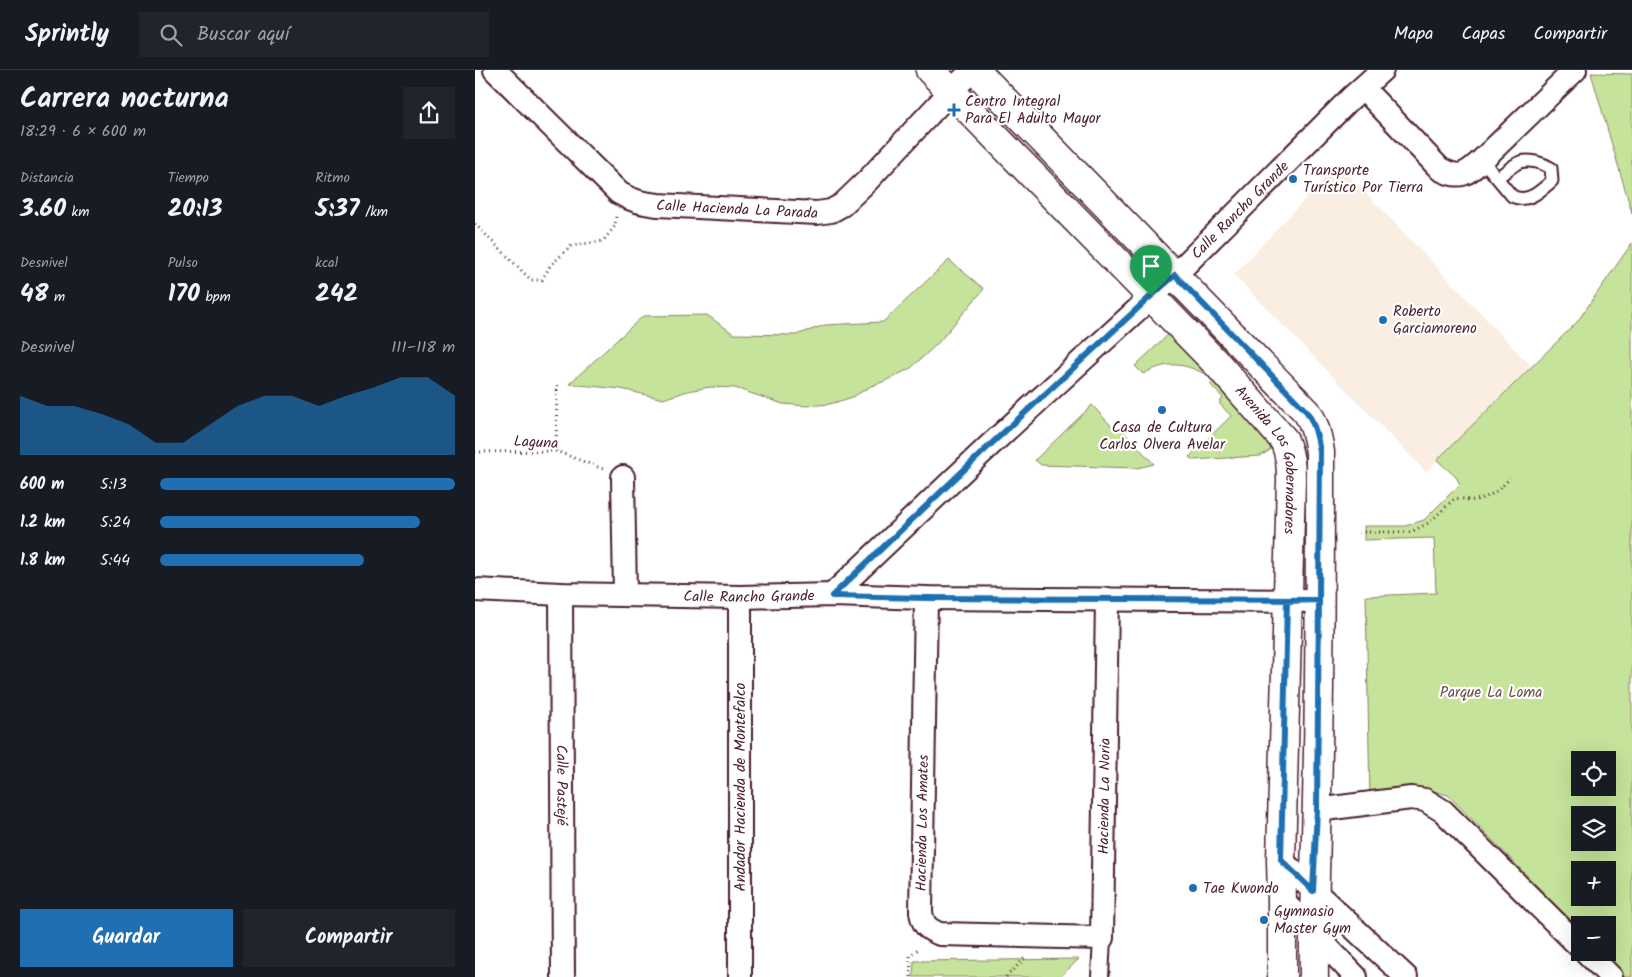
<!DOCTYPE html>
<html lang="es">
<head>
<meta charset="utf-8">
<style>
	body { margin:0; font-family:Kalam,sans-serif; background:#20242c; color:#f1f3f6; height:100vh; display:flex; flex-direction:column; font-size:19px; white-space:nowrap }
	* { box-sizing:border-box; margin:0 }
	p { font-size:16px; color:#9ea1a6 }
	.icon { flex:none; width:28px; height:28px; fill:none; stroke:currentColor; stroke-width:2; stroke-linecap:round; stroke-linejoin:round }
	.map { position:relative; flex:1; overflow:hidden }
	.panel { display:flex; flex-direction:column; background:#171b24; width:475px }
	.panel>* { flex:none }
	.tools { position:absolute; left:1096px; top:681px; display:grid; gap:10px }
	.tools a { display:grid; place-items:center; width:45px; height:45px; border-radius:0px; background:#171b24; box-shadow:0 5px 20px #0002; font-size:25px }
	.pin { position:absolute; display:grid; place-items:center; width:42px; height:42px; color:#fff; margin:-51px -21px; border-radius:50% 50% 50% 0; rotate:-45deg; box-shadow:0 0 5px #0007 }
	.pin .icon { rotate:45deg }
	.round { display:grid; place-items:center; flex:none; width:52px; height:52px; border-radius:0px; background:#20242c }
	.overview { display:flex; align-items:center; justify-content:space-between; height:85px; padding:0 20px }
	h1 { font-size:28px; font-weight:700; line-height:38px }
	.stats { display:grid; grid-template-columns:repeat(3,1fr); gap:8px; height:85px; padding:5px 20px }
	.stats div { display:grid; align-content:center }
	.stats b { font-size:25px; font-weight:700 }
	.stats small { font-size:14px; font-weight:400 }
	.stats p { font-size:14px }
	.chart { height:140px; padding:10px 20px }
	.chart p { display:flex; justify-content:space-between }
	.chart svg { width:100%; height:90px; margin-top:5px; fill:#1f6fb2; opacity:.7 }
	.action { display:flex; gap:10px; margin-top:auto; padding:10px 20px }
	.action a { flex:1; height:58px; border-radius:0px; background:#1f6fb2; color:#fff; font-size:20px; font-weight:700; line-height:58px; text-align:center }
	.action a+a { background:#20242c; color:#f1f3f6 }
	ul { padding:0 20px; list-style:none; font-size:16px }
	li { display:grid; grid-template-columns:80px 60px 1fr; align-items:center; height:38px }
	li i { height:12px; border-radius:6px; background:#1f6fb2 }
	header { display:flex; align-items:center; gap:30px; box-sizing:border-box; height:70px; padding:0 25px; background:#171b24; border-bottom:1px solid #363941 }
	header strong { font-size:24px }
	nav { display:flex; gap:28px; margin-inline-start:auto; font-size:18px }
	.search { width:350px; height:45px; background:#20242c; display:flex; align-items:center; gap:12px; box-sizing:border-box; padding:0 18px; border-radius:0px; color:#9ea1a6; font-size:19px }
	main { display:flex; flex:1; min-height:0 }
	.map>svg:first-child { display:block }
</style>
</head>
<body>
<header>
<strong>Sprintly</strong>
<div class="search"><svg class="icon" aria-label="search" viewBox="0 0 24 24"><circle cx="10" cy="10" r="6"/><path d="M15 15l6 6"/></svg>Buscar aquí</div>
<nav><a>Mapa</a><a>Capas</a><a>Compartir</a></nav>
</header>
<main>
<section class="panel">
<div class="overview"><div><h1>Carrera nocturna</h1><p>18:29 · 6 × 600 m</p></div><a class="round"><svg class="icon" aria-label="share" viewBox="0 0 24 24"><path d="M12 15V3M7 8l5-5 5 5M5 13v7h14v-7"/></svg></a></div>
<div class="stats">
<div><p>Distancia</p><b>3.60<small> km</small></b></div>
<div><p>Tiempo</p><b>20:13</b></div>
<div><p>Ritmo</p><b>5:37<small> /km</small></b></div>
</div>
<div class="stats">
<div><p>Desnivel</p><b>48<small> m</small></b></div>
<div><p>Pulso</p><b>170<small> bpm</small></b></div>
<div><p>kcal</p><b>242</b></div>
</div>
<div class="chart"><p><span>Desnivel</span>111–118 m</p>
<svg viewBox="0 0 160 44" preserveAspectRatio="none"><path d="M0 44V15L10 20L20 20L30 24L40 29L50 38L60 38L70 29L80 20L90 15L100 15L110 20L120 15L130 11L140 6L150 6L160 15V44z"/></svg>
</div>
<ul>
<li><b>600 m</b>5:13<i style="width:100%"></i></li>
<li><b>1.2 km</b>5:24<i style="width:88%"></i></li>
<li><b>1.8 km</b>5:44<i style="width:69%"></i></li>
</ul>
<div class="action"><a>Guardar</a><a>Compartir</a></div>
</section>
<div class="map">
<svg width="1157" height="907" viewBox="0 0 1157 907">
	<rect width="100%" height="100%" fill="#fff"/>
	<filter id="ink" filterUnits="userSpaceOnUse"><feTurbulence type="fractalNoise" baseFrequency=".02" numOctaves="2"/><feDisplacementMap in="SourceGraphic" scale="10" xChannelSelector="R" yChannelSelector="G"/><feConvolveMatrix kernelMatrix="1 2 1 2 8 2 1 2 1" color-interpolation-filters="sRGB"/></filter>
	<g filter="url(#ink)">
		<path fill="#faede2" d="M863,94L1056,296L951,402L759,205Z"/>
		<path fill="#c5e39b" stroke="#888163" fill-rule="evenodd" d="M1116,3L1157,4V143Z
			M1157,173V907H1150L1126,883L1132,882V855H1105V860L973,725L943,717L895,731L891,526L961,523L959,468L889,470V456H930L949,450L985,414L981,407L962,390L1102,252ZM1105,690H1132V718H1105ZM1105,745H1132V772H1105ZM1105,800H1132V828H1105Z
			M474,190L509,219L462,274L436,298L410,311L396,316L378,327L355,334L332,336L308,334L260,318L235,317L213,321L188,329L146,319L94,314L168,246L232,245L259,264L321,265L350,255L408,252Z
			M696,262L732,299L728,303C705,292 691,292 668,304L660,296Z
			M741,309L800,374L794,381L785,386L718,390L714,387L756,346L744,333L748,328L735,314Z
			M617,335L641,361L645,358L679,394L662,398L566,395L560,390Z
			M604,889L585,907H438L439,891Z"/>
		<g fill="none" stroke-linecap="round" stroke-linejoin="round">
			<g stroke="#4a1f2b" stroke-width="15">
				<path id="service" d="M1007,90L1037,126C1053,134 1065,121 1077,111L1076,98C1068,93 1055,89 1045,92C1039,94 1028,104 1022,108"/>
			</g>
			<g stroke="#4a1f2b" stroke-width="20">
				<path id="pedestrian" d="M625,907L627,868"/>
			</g>
			<g stroke="#4a1f2b" stroke-width="26">
				<g id="minor">
					<path id="s1" d="M20,0L144,123C157,131 167,133 183,135L342,143L356,141L367,135L393,110L476,21L498,0"/>
					<path d="M888,18L965,99C985,110 992,104 1007,90L1100,0"/>
					<path d="M148,407L150,524"/>
					<path id="s2" d="M0,520L86,524L265,527L357,525L451,528L844,531"/>
					<path id="s3" d="M86,524L88,907"/>
					<path id="s4" d="M357,525L514,376L700,205L875,29L907,0"/>
					<path d="M265,527V907"/>
					<path id="s5" d="M451,528L446,842C448,855 452,859 465,864L627,868L632,529"/>
					<path d="M842,740L936,728L950,730L968,741L1105,877"/>
					<path d="M806,790L931,907"/>
					<path d="M807,830L881,907"/>
					<path d="M1111,882L1136,907"/>
				</g>
			</g>
			<g stroke="#4a1f2b" stroke-width="31">
				<g id="tertiary">
					<path id="s6" d="M455,0L744,296L809,370C815,384 816,395 816,410L806,790L807,830V907"/>
					<path d="M500,0L832,342C840,354 843,368 845,382C845,481 845,580 843,679C842,755 838,831 839,907"/>
				</g>
			</g>
			<path stroke="#4a1f2b" stroke-width="3" stroke-dasharray="1 4" stroke-linecap="butt" d="M0,154L56,210H67L75,196L96,176L128,171L140,156L141,146
				M81,381L82,313
				M0,382L81,381L128,399
				M884,462H936L955,452L979,429C986,427 992,431 999,430C1014,429 1026,418 1035,408
				M436,907L435,885L445,878
				M531,907L550,888"/>
			<use href="#service" stroke="#fff" stroke-width="11"/>
			<use href="#pedestrian" stroke="#fff" stroke-width="16"/>
			<use href="#minor" stroke="#fff" stroke-width="22"/>
			<use href="#tertiary" stroke="#fff" stroke-width="28"/>
		</g>
	</g>
	<g fill="none" stroke-linecap="round" stroke-linejoin="round" filter="url(#ink)">
		<g stroke="#fff" stroke-width="10">
			<path id="route" d="M676,226L514,376L357,526L451,528L844,530L842,740L838,821L806,790L812,531L844,530L845,382C843,368 840,354 832,342L700,205L676,226"/>
		</g>
		<use href="#route" stroke="#1f6fb2" stroke-width="6"/>
	</g>
	<g fill="#1f6fb2" stroke="#fff" stroke-width="2">
		<path d="M476.5 32.5h5v5h5v5h-5v5h-5v-5h-5v-5h5z"/>
		<circle cx="818" cy="109" r="5"/>
		<circle cx="908" cy="250" r="5"/>
		<circle cx="687" cy="340" r="5"/>
		<circle cx="718" cy="818" r="5"/>
		<circle cx="789" cy="850" r="5"/>
	</g>
	<g text-anchor="middle" stroke-width="4.5" stroke-linejoin="round" paint-order="stroke">
		<g font-size="15" fill="#4a1f2b" stroke="#fff" text-anchor="start">
			<text x="490" y="36">Centro Integral<tspan x="490" dy="17">Para El Adulto Mayor</tspan></text>
			<text x="828" y="105">Transporte<tspan x="828" dy="17">Turístico Por Tierra</tspan></text>
			<text x="918" y="246">Roberto<tspan x="918" dy="17">Garciamoreno</tspan></text>
			<text x="687" y="362" text-anchor="middle">Casa de Cultura<tspan x="687" dy="17">Carlos Olvera Avelar</tspan></text>
			<text x="728" y="823">Tae Kwondo</text>
			<text x="799" y="846">Gymnasio<tspan x="799" dy="17">Master Gym</tspan></text>
		</g>
		<g font-size="15" fill="#4a1f2b" stroke="#fff">
			<text dy="5" stroke="none"><textPath href="#s1" startOffset="295">Calle Hacienda La Parada</textPath></text>
			<text dy="5" stroke="none"><textPath href="#s4" startOffset="561">Calle Rancho Grande</textPath></text>
			<text transform="translate(61 372) rotate(3)" y="5">Laguna</text>
			<text dy="5" stroke="none"><textPath href="#s6" startOffset="525">Avenida Los Gobernadores</textPath></text>
			<text dy="5" stroke="none"><textPath href="#s2" startOffset="274">Calle Rancho Grande</textPath></text>
			<text dy="5" stroke="none"><textPath href="#s3" startOffset="191">Calle Pastejé</textPath></text>
			<text transform="translate(265 717) rotate(-90)" y="5">Andador Hacienda de Montefalco</text>
			<text dy="5" stroke="none"><textPath href="#s5" startOffset="649">Hacienda La Noria</textPath></text>
			<text transform="translate(447 753) rotate(-89)" y="5">Hacienda Los Amates</text>
		</g>
		<g font-size="15" fill="#695047" stroke="#fff">
			<text x="1016" y="627">Parque La Loma</text>
		</g>
	</g>
</svg>
<div class="tools">
<a><svg class="icon" aria-label="locate" viewBox="0 0 24 24"><circle cx="12" cy="12" r="6"/><path d="M12 2v4M12 18v4M2 12h4M18 12h4"/></svg></a>
<a><svg class="icon" aria-label="layers" viewBox="0 0 24 24"><path d="M12 4l9 5-9 5-9-5zM3 14l9 5 9-5"/></svg></a>
<a>+</a>
<a>−</a>
</div>
<div class="pin" style="left:676px;top:226px;background:#1e9e55"><svg class="icon" aria-label="arrive" viewBox="0 0 24 24"><path d="M6 21V4h12l-3 4 3 4H6"/></svg></div>
</div>
</main>
</body>
</html>
